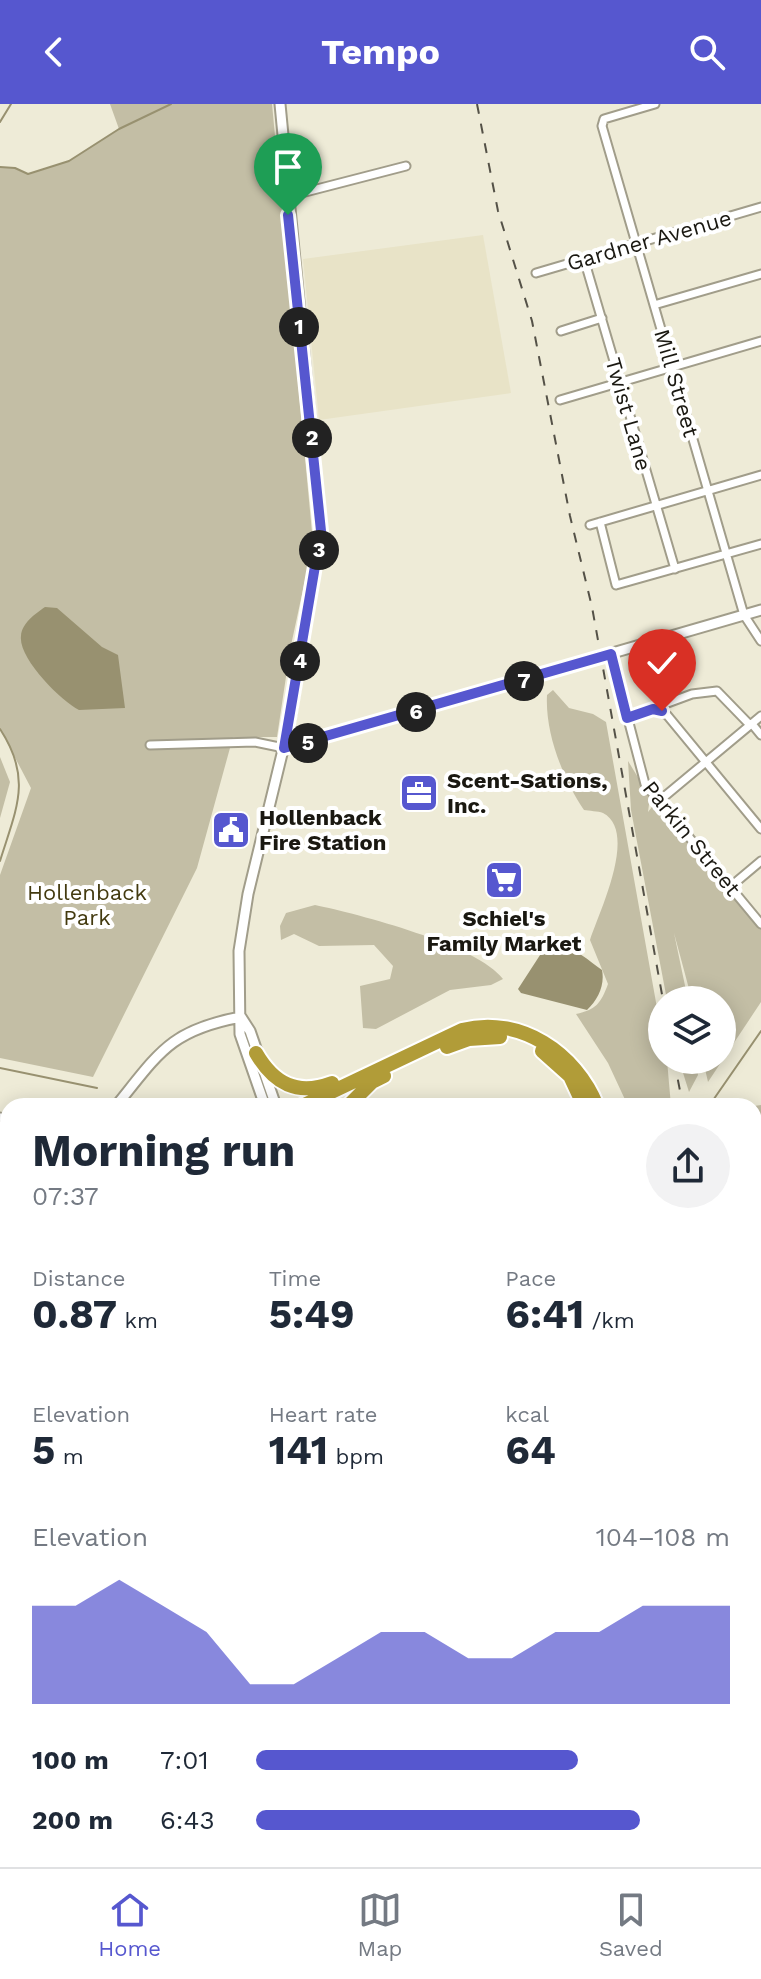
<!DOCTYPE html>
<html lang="en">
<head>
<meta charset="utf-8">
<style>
	body { margin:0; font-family:"Work Sans",sans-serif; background:#f2f2f3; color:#1f2937; height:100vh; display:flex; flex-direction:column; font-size:30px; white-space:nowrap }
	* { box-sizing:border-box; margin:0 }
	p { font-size:26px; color:#747a83 }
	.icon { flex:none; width:44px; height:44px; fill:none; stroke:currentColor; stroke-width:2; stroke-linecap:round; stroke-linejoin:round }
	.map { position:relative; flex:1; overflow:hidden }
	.details { position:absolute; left:0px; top:994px; width:762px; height:770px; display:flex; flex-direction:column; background:#fff; border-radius:24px 24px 0 0; box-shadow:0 4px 20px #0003 }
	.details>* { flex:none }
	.buttons { position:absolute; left:648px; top:882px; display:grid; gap:16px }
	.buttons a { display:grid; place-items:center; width:88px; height:88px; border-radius:50%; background:#fff; box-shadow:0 4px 20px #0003; font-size:40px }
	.pin { position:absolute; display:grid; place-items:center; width:68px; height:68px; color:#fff; margin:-82px -34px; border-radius:50% 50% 50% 0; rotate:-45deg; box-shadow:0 0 8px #0007 }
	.pin .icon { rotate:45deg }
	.km { position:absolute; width:40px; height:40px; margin:-20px; border-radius:50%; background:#222; color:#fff; font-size:22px; line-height:40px; text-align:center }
	.round { display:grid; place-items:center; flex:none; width:84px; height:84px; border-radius:42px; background:#f2f2f3 }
	.summary { display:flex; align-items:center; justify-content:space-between; height:136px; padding:0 32px }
	h1 { font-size:44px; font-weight:700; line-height:60px }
	.metrics { display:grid; grid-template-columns:repeat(3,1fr); gap:12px; height:136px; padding:8px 32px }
	.metrics div { display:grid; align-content:center }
	.metrics b { font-size:40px; font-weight:700 }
	.metrics small { font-size:22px; font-weight:400 }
	.metrics p { font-size:22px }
	.chart { height:224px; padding:16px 32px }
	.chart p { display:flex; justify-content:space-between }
	.chart svg { width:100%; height:144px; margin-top:8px; fill:#5657cf; opacity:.7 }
	ul { padding:0 32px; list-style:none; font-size:26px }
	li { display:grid; grid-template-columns:128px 96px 1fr; align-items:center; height:60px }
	li i { height:20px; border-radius:10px; background:#5657cf }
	header { display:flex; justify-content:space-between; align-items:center; height:104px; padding:0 32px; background:#5657cf; color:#fff; font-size:36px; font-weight:700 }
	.tabs { display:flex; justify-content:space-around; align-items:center; height:112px; border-top:2px solid #e0e1e3; background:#fff; font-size:22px; color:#747a83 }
	.tabs a { display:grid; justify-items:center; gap:4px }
	.tabs .on { color:#5657cf }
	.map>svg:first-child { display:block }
</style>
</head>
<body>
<header><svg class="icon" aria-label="back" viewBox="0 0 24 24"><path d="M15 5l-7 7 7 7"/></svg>Tempo<svg class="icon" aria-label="search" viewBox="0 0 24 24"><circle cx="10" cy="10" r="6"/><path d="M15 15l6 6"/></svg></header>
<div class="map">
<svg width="761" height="1763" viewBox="0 0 761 1763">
	<rect width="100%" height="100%" fill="#eeebd7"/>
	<path fill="#e8e3c7" d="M483,131L511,289L319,316L303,155Z"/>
	<path fill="#c3bea5" d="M110,0H272L313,439L290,546L277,633H233L197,764L93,973L0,954V771L31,684L0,625V63L15,64L28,70L69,57L119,25Z
		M553,586L569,604L593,610L606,618L662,932V956H667L671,1002H628L608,959L576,910C596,906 601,899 608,880L590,836C598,810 639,728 603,709C598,707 589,707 584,706C563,675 545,629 547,591Z
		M0,653L10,678L0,714Z
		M628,657L650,693L648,708L655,699L761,821V898L708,978L703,956H722V896H692L674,829L688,896H667L631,706Z
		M315,801C358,810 478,841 503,875L491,881L450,886L376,925L363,924L360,882L390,875L393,862L374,841L319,842L294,830L281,836L280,822L286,809Z
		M679,956H696L698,971L689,988Z
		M761,1001V1166L754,1163V1002Z"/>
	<path fill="#989170" d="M45,503L57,504L102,543L118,551L125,604L79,606C61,597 18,554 21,532C22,519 35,510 45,503Z
		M560,840C575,844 589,857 602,866C605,881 598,896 587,906L521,889L518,885L542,848Z
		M761,1393V1687L754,1693V1397Z"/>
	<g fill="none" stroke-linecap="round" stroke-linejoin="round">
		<path stroke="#989170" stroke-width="2" d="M0,18L11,0
			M0,63L15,64L28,70L69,57L119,25L171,0
			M0,625C33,675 16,705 0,757
			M0,964L97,984
			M146,998L160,1002
			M709,1002L761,927
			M0,1094L8,1099
			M754,1308L761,1309
			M559,1756L561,1763
			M643,1756L644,1763
			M376,1763L383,1756"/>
		<g stroke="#a19d8a" stroke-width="11">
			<path id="minor" d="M655,0L604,15L602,22L744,511L761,537
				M286,93L406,62
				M584,155L675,465
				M536,169L761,103
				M654,201L761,170
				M561,227L602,214
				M560,296L761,237
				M600,418L616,481L761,440
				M590,421L761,371
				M611,550L645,680L761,820
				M653,605L667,611L761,725
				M627,614L692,590L717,587L750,621
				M752,620L761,631
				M150,641L255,638L284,644
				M659,697L761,612
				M730,783L761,757
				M0,1013L8,1015
				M0,1190L8,1195
				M0,1425L8,1430
				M0,1494L8,1481
				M0,1525L8,1730
				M0,1735H8
				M62,1756L63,1763
				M248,1756L252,1763"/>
		</g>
		<g stroke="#a19d8a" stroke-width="13">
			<path id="tertiary" d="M284,644L761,506
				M241,913L250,927L276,1002
				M116,1002C159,949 170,926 241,913
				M265,1002L240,930L239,847L248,790L289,621L321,427L280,0
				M0,1180L8,1165
				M0,1327L8,1333
				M278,1763L279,1756"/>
		</g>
		<g stroke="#fff" stroke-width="16">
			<path id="primary" d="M587,1756L589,1763
				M602,1756L604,1763"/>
		</g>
		<g stroke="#fff" stroke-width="18">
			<path id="motorway" d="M447,943L469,935L500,933
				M542,947L570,972L584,1002
				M256,949C274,980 297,992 332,979
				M302,1002L462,926C520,911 576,949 597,1002
				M348,1002L372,978L384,972
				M0,1042L8,1044
				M0,1061L8,1063
				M0,1074L8,1077
				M754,1195L761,1199
				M754,1235L761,1236
				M754,1247L761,1249
				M754,1267H761"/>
		</g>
		<use href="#minor" stroke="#fff" stroke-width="7"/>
		<use href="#tertiary" stroke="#fff" stroke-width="9"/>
		<use href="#primary" stroke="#d0c488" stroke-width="12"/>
		<use href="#motorway" stroke="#b19c38" stroke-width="14"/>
		<path stroke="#545147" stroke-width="2" stroke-dasharray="10 10" stroke-linecap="butt" d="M477,0L498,107L532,217L570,412L592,503L663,896
			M674,956L683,1002
			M0,1400L8,1405
			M271,1756L275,1763
			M509,1756L511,1763
			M356,1763L364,1756"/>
	</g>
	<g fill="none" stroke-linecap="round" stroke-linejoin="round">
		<g stroke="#fff" stroke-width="16">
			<path id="route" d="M288,111L321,427L284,644L611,550L627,614L653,605L662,607"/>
		</g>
		<use href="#route" stroke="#5657cf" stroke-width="10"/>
	</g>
	<defs>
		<g id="office-square" transform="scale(2)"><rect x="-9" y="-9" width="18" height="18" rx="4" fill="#5657cf" stroke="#fff"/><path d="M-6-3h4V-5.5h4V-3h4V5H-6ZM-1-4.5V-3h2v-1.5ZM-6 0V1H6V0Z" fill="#fff"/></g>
		<g id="civic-square" transform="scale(2)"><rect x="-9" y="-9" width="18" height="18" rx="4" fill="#5657cf" stroke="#fff"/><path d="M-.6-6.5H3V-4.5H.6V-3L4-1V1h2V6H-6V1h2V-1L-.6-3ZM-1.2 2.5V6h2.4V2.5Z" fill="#fff"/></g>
		<g id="supermarket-square" transform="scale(2)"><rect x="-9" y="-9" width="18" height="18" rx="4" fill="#5657cf" stroke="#fff"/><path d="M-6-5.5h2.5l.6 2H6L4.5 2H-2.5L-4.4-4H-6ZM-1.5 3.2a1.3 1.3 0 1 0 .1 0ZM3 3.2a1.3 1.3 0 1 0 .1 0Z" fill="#fff"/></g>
	</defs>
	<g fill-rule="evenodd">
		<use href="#office-square" x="419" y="689"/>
		<use href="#civic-square" x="231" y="726"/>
		<use href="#supermarket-square" x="504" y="776"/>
	</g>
	<g text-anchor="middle" stroke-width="8" stroke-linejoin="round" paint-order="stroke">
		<g font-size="22" fill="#1a1811" stroke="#fff">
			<text transform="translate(649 136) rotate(-16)" y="8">Gardner Avenue</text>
			<text transform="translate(677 279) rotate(74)" y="8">Mill Street</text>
			<text transform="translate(629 310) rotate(74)" y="8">Twist Lane</text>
			<text transform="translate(692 734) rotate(51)" y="8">Parkin Street</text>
		</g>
		<g font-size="22" font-weight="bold" fill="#1a1811" stroke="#fff" text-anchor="start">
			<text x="447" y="684">Scent-Sations,<tspan x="447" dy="25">Inc.</tspan></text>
			<text x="259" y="721">Hollenback<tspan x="259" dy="25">Fire Station</tspan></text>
			<text x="504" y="822" text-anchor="middle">Schiel's<tspan x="504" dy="25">Family Market</tspan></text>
		</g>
		<g font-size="22" fill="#433a0f" stroke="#fff">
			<text x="87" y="796">Hollenback<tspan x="87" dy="25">Park</tspan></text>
		</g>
	</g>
</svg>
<div class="buttons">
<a><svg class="icon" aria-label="layers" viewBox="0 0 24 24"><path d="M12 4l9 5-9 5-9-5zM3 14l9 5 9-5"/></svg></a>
</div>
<div class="pin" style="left:288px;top:111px;background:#1e9e55"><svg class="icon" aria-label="arrive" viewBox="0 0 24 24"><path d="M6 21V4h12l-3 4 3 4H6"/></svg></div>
<div class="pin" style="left:662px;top:607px;background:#d93025"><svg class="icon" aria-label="check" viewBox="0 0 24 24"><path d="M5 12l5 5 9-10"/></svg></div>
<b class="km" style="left:299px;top:223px">1</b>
<b class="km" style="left:312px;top:334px">2</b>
<b class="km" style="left:319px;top:446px">3</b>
<b class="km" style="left:300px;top:557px">4</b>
<b class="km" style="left:308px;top:639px">5</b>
<b class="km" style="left:416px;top:608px">6</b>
<b class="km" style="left:524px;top:577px">7</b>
<section class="details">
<div class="summary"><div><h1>Morning run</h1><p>07:37</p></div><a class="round"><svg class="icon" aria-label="share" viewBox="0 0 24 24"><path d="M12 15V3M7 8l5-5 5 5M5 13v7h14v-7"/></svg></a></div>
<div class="metrics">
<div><p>Distance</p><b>0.87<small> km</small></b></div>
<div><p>Time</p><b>5:49</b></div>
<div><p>Pace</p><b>6:41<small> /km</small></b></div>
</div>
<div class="metrics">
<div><p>Elevation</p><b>5<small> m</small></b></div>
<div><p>Heart rate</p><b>141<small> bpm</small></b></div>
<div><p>kcal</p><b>64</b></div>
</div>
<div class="chart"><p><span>Elevation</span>104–108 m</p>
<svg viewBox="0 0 160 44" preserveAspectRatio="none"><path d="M0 44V14L10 14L20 6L30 14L40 22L50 38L60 38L70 30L80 22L90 22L100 30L110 30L120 22L130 22L140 14L150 14L160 14V44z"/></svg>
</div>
<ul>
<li><b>100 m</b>7:01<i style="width:68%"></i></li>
<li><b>200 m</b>6:43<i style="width:81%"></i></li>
</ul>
</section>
</div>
<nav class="tabs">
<a class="on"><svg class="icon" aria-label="home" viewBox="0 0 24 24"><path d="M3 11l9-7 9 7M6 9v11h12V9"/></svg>Home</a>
<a><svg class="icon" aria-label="map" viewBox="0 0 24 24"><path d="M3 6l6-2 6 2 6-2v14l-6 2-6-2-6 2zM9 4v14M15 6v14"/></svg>Map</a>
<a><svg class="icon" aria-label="saved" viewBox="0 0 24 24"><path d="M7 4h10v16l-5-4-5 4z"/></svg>Saved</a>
</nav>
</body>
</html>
